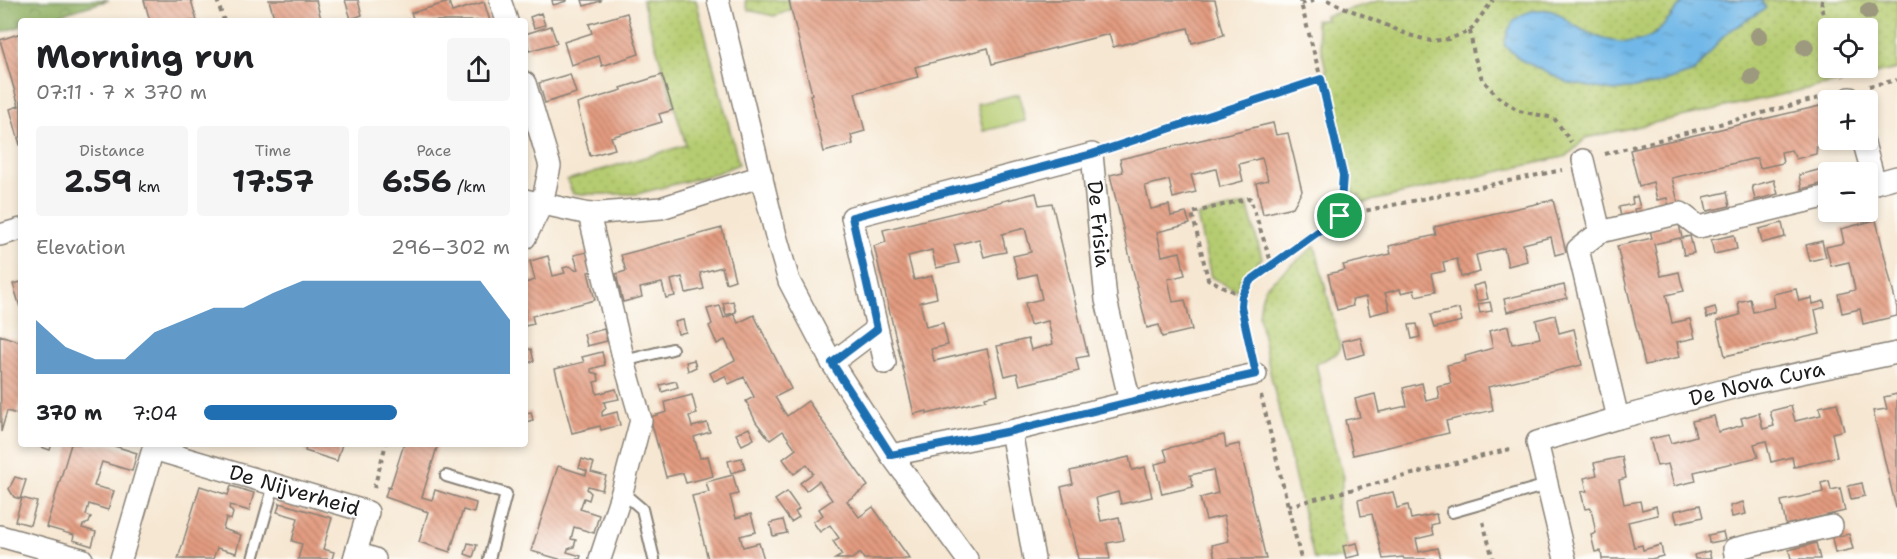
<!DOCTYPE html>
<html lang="en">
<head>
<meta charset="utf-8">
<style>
	body { margin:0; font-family:"Shantell Sans",sans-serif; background:#f6f6f6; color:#202124; height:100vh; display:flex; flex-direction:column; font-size:22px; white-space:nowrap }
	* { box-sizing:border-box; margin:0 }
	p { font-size:20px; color:#757577 }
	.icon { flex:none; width:33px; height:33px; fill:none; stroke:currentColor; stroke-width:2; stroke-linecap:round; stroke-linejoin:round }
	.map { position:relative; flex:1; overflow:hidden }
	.sheet { position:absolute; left:18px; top:18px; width:510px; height:429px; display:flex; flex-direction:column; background:#fff; border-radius:6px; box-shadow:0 3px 9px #0003 }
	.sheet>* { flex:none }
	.controls { position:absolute; left:1818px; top:18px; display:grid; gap:12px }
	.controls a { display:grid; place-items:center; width:60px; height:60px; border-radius:6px; background:#fff; box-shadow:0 3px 9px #0003; font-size:30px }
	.pin { position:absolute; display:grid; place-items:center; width:51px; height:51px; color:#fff; margin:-26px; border:3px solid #fff; border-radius:50%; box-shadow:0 2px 6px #0007 }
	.round { display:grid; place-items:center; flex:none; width:63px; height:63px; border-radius:6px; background:#f6f6f6 }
	.headline { display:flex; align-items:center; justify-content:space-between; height:102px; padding:0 18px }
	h1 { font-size:33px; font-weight:700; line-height:45px }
	.figures { display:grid; grid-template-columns:repeat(3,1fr); gap:9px; height:102px; padding:6px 18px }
	.figures div { display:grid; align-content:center; border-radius:6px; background:#f6f6f6; text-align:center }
	.figures b { font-size:30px; font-weight:700 }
	.figures small { font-size:16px; font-weight:400 }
	.figures p { font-size:16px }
	.chart { height:168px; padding:12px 18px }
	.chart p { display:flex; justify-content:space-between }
	.chart svg { width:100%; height:108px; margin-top:6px; fill:#1f6fb2; opacity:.7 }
	ul { padding:0 18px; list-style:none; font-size:20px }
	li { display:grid; grid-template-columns:96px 72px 1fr; align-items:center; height:45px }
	li i { height:15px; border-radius:8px; background:#1f6fb2 }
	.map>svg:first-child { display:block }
</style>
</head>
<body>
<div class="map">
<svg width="1897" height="559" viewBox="0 0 1897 559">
	<defs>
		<pattern id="grass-dots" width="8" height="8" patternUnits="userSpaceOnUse" patternTransform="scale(1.5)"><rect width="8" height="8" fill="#b6cc71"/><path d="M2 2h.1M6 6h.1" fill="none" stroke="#9caf61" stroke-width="1.8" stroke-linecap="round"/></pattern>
		<pattern id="forest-crowns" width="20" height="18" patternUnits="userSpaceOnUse" patternTransform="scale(1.5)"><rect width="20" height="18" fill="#90b063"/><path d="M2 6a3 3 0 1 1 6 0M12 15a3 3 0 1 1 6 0" fill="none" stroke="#758e51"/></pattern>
		<pattern id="water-ripples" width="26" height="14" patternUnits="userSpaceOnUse" patternTransform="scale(1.5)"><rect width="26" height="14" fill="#71b8e8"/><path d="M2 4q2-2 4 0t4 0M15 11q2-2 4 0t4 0" fill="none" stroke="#5c95bb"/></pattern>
		<pattern id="building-back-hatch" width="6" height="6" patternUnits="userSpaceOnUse" patternTransform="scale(1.5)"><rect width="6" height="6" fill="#e39b80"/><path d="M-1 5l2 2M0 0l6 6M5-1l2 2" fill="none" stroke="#b77e68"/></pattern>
	</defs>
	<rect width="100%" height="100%" fill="#fdfcf7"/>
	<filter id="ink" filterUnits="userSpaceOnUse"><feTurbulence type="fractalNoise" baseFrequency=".0167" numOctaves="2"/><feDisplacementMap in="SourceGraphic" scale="12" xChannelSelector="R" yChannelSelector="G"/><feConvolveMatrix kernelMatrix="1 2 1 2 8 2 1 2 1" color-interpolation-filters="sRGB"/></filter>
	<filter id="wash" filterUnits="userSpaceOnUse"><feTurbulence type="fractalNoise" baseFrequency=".008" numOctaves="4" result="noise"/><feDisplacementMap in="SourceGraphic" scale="24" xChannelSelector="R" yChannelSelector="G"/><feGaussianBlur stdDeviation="1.35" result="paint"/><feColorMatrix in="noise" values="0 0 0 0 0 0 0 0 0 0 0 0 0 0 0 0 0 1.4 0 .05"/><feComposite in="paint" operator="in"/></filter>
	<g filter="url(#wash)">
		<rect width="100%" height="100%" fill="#f6e7d2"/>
		<path fill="url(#grass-dots)" stroke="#697446" stroke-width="1.5" fill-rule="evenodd" d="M642,0H696L739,164L714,174L637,194H573L567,180L686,145Z
			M745,0H788L791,10L774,16L748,10Z
			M1381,0H1897V69L1586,138L1567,156L1362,203L1360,195L1354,196L1315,20H1326L1325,16ZM1828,28H1868V68H1828Z
			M1247,204L1262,258L1240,281L1237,291L1211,277L1197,216Z
			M1315,246L1340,346L1338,353L1316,364L1334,445L1344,477L1337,507L1350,559H1314L1270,372L1259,316L1261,301L1265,287Z"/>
		<path fill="url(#forest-crowns)" stroke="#566640" stroke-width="1.5" d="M0,0H109L39,21H21V26L0,33Z"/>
		<path fill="#b6cc71" stroke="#697446" stroke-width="1.5" d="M1019,94L1025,121L983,131L977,104Z"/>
		<path fill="url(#water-ripples)" stroke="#466a82" stroke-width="1.5" d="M1684,0H1761L1766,8L1725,34L1694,72L1654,85L1614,91L1569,83L1519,59L1504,45C1506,39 1507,32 1510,27C1518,11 1543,5 1559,14C1564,17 1568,22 1574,25C1596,39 1628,50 1653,35C1665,27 1675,11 1684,0Z"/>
		<g id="blocks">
			<path fill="url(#building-back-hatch)" d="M144,0H191L197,21H150Z
				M269,0H316L321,19L312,21H275Z
				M345,0H358L362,15L351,19Z
				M552,0H567V1L553,5Z
				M582,0H601V1L584,6Z
				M791,0H1215L1224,35L1192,43L1188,28L1113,47L1109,34L992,64L988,48L915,67L918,77L855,93L865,131L851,135L853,144L824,152L810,95L812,94L789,1Z
				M449,2L452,12L484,2L490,21H414L411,13Z
				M541,13L545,25L534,28L530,17Z
				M627,13L639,54L602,66L599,56L571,65L564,42L592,33L589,24Z
				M551,26L557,43L529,51L525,34Z
				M21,33V145H20L10,109L19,106L0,40Z
				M570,74L576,93L545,103L539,83Z
				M662,75L673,110L659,114L662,122L611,137L615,149L590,156L577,104L622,90L621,88Z
				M1820,106L1829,141L1817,143L1816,154L1796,159L1791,150L1781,152L1783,163L1760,168L1757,158L1672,178L1679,206L1669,209L1667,198L1657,200L1653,182L1639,186L1630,150Z
				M1273,123L1276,135L1288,133L1302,191L1293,207L1263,214L1256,183L1268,180L1262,158L1239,164L1243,181L1220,187L1216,169L1191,175L1196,192L1184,195L1173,198L1169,180L1145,186L1151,209L1169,205L1171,216L1186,213L1190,224L1157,232L1162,256L1180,252L1185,275L1168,279L1173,302L1185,300L1192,330L1162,337L1159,325L1147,328L1110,175L1123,172L1120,159Z
				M1822,169L1825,183L1802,189L1799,175Z
				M1774,180L1778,194L1755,200L1752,186Z
				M1727,192L1730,206L1707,211L1704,197Z
				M1036,193L1039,205L1052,203L1088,356L1076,358L1079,371L1020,385L1017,373L1005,376L997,346L1028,339L1031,350L1053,344L1048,321L1030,325L1027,314L1025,303L1042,299L1036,274L1019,278L1013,256L1031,252L1025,228L1002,234L1006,252L995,254L984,257L979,239L954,245L959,263L936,268L932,250L908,256L914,280L932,276L935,287L937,298L920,302L926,327L943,323L948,345L931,349L934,361L987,349L998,394L985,397L986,400L927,414V411L914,414L874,246L886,242L883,230Z
				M1637,196L1640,208L1634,209L1635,214L1621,217L1619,207L1633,204L1632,198Z
				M1553,200L1566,252L1555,255L1551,237L1523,244L1527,261L1508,266L1504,248L1476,255L1480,272L1461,277L1457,259L1443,262L1445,271L1431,274L1435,292L1416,296L1414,290L1401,293L1400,289L1385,293L1390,310L1370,315L1366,297L1352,300L1353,306L1337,310L1328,274L1345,270L1343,265L1391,254L1389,246L1436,235L1434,227Z
				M1876,220L1897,308V316L1863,324L1860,309L1842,313L1838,294L1855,290L1849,262L1831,266L1826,247L1844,243L1841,229Z
				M1782,223L1785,237L1762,243L1759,229Z
				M1679,224L1682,238L1690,236L1694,253L1684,255L1680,238L1654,244L1661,276L1679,272L1681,281L1684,291L1666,295L1672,323L1690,319L1695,338L1677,342L1680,357L1645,365L1617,246L1652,238L1650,230Z
				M722,228L735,280L726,283L722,267L700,273L704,289L686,293L682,277L671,280L675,296L666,298L662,283L640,288L642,297L623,302L616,274L626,271L621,255Z
				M1734,235L1737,249L1714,254L1711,240Z
				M1822,241L1826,257L1810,261L1806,245Z
				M587,252L592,271L588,272L595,300L532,316L534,324L525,326V283L535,280L530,261L548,256L553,276L565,273L563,268L570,266L575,270L578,269L574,255Z
				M21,282V307H20L13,284Z
				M1484,283L1488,299L1477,301L1473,286Z
				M1564,285L1567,298L1507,312L1504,299Z
				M1796,289L1799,301L1812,298L1813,304L1824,301L1825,307L1815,310L1820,334L1725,356L1717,321L1740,315L1738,302L1750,299L1753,312L1775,307L1773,294Z
				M733,301L736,312L726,315L723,303Z
				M1490,302L1492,311L1480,313L1478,304Z
				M720,306L724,318L734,314L738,323L754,315L791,389L775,397L781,407L787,416L808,401L868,486L847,501L859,517L873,507L910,559H864L860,553L852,559H835L842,555L833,541L839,538L830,525L820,532L813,522L823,515L819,509L832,500L819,481L806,491L800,483L813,473L807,465L794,474L783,459L796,449L783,431L770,440L756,422L746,401L754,397L744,377L729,384L725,376L714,381L710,373L735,360L725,340L717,344L709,326L712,324L707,309Z
				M1715,307L1717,315L1707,318L1705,310Z
				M1459,309L1462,321L1434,328L1430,315Z
				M1555,315L1559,333L1574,329L1582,365L1488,387L1493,410L1446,421L1449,433L1353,455L1345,420L1360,417L1355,399L1375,394L1379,412L1407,406L1403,388L1422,383L1426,401L1439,398L1437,386L1451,383L1447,365L1466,361L1465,356L1493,348L1489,331L1508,326L1512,344L1540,338L1536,320Z
				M683,320L686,332L678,334L675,322Z
				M1417,324L1420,337L1412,339L1409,325Z
				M604,329L607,341L587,346L584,334Z
				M0,335L21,342V400L17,414L7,411L1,432Z
				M1360,337L1365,354L1346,359L1342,341Z
				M531,349L534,361L525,364V350Z
				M602,352L605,365L591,369V372L598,374L599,381L594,382L597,394L616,389L619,399L604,402L606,408L602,412V416L617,412L620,425L601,430L600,426L572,433L555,369L584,362L582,357Z
				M694,360L696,367L688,371L686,362Z
				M676,381L678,387L662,392L660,385Z
				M1897,394V508H1896L1873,411L1887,409L1884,397Z
				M692,395L697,414L689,416L692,427L707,423L710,432L694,437L700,458L708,456L713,476L686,483L683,473L666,477L650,417L667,412L665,402Z
				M1837,403L1844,430L1832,433L1837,457L1794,467L1792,457L1771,462L1766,441L1754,444L1758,457L1694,472L1696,481L1674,486L1668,464L1657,466L1650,439L1668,435L1671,443L1696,436L1692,421L1714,416L1718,432L1743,425L1741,418L1759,413L1763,429L1774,426L1770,411L1791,406L1795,421L1821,415L1819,407Z
				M531,412L533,420L526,422L525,413Z
				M749,428L754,439L742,445L736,434Z
				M1224,435L1226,447L1239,444L1266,559H1215L1212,545L1229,541L1224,516L1206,520L1200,498L1218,493L1213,470L1190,475L1193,487L1162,494L1155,464L1168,461L1164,449Z
				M38,444H52L50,450L38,446Z
				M71,444H108L137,453L132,471L102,462L94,486L114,491L108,510L89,504L86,515L91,517L89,523L83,525L82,528L96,532L92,546L73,540L74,535L46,527Z
				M307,444H342L337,461L305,451Z
				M404,444H438L422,497L432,500L435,490L476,503L474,513L463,510L450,552L419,542L428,512L385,497L388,487L390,488Z
				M1129,457L1132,470L1145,467L1152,497L1121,504L1118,492L1096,498L1101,521L1119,517L1124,540L1107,543L1110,559H1078L1061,487L1073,484L1070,471Z
				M1622,457L1626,478L1619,480L1624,504L1640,501L1642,510L1656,506L1658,515L1628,522L1634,547L1642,545L1643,550L1661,545L1663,556L1651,559H1602L1601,551L1595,552L1591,535L1596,533L1591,508L1585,509L1581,492L1587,491L1584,478L1597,475L1594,463Z
				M742,458L745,469L731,473L728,461Z
				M582,459L594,463L591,472L606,476L602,490L588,486L587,489L591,493L589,500L584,498L580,509L599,515L594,533L574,527L571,539L576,540L574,547L568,549L567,552L581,556L580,559H559L531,551L558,466L586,475L587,471L579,468Z
				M733,475L738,494L730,496L736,518L751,514L756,532L740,536L743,547L759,543L764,559H708L692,496L709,492L706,482Z
				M15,477L26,480L20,499L14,497L9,489Z
				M1829,481L1831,490L1840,488L1845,511L1786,525L1781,501L1823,492L1821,483Z
				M1862,483L1865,496L1851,499L1848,486Z
				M200,486L228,495L231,486L254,493L249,511L230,505L229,508L233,513L231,520L226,518L223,529L241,535L236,553L217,548L213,559H178Z
				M787,492L799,509L795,512L799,517L791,522L775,500Z
				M1393,492L1397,508L1408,505L1411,519L1436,514L1438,523L1431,525L1433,535L1416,539L1419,552L1438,548L1441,559H1404L1403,557L1383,559L1372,514L1361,516L1358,500Z
				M22,498L37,502L30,525L15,521Z
				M1743,502L1746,514L1732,517L1730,506Z
				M280,503L332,518L323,549L334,552L332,559H298L302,544L292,541L298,518L277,512Z
				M1700,505L1703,517L1677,523L1674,511Z
				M783,520L787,533L773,536L770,523Z
				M1723,532L1725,540L1709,543L1708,535Z
				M1849,534L1853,549L1835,553L1832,537Z
				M468,543L477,545L473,557L465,554Z
				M1357,543L1360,555L1346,558L1343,546Z
				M1816,543L1820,559H1791L1789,550Z
				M1709,551L1711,559H1695L1694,555Z"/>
		</g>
	</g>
	<g filter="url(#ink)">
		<use href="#blocks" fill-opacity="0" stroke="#898277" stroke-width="1.5"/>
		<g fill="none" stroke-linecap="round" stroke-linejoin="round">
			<g stroke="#898277" stroke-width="14">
				<path id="service" d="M624,361L672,349
					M446,476L506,494L489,559
					M622,492L642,509L654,559
					M1452,512L1547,485
					M253,559L274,485"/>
			</g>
			<g stroke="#898277" stroke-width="24">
				<g id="minor">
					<path d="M500,0L507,21"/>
					<path d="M718,0L776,236L789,281L832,363L891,455L967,559"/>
					<path d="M525,83L550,166L542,204L525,238"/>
					<path d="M1850,98L1851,100"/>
					<path d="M1863,140L1875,183L1868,185"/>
					<path d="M1583,160L1600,232"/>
					<path d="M1875,183L1897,177"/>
					<path d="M525,200L589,214L661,208L762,176"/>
					<path d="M589,214L624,361L641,420L622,492L600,559"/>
					<path d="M0,235L21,229"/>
					<path d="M832,363L877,329"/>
					<path id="s1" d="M885,363L852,217L1092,154L1106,300L1130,402"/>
					<path d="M1618,418L1578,249L1600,232L1681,213L1699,227L1828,196"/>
					<path d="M1011,431L1034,559"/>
					<path d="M891,455L1011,431L1130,402L1256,374"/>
					<path d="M0,536L82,559"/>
					<path d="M356,553L375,559"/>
					<path id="s2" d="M121,559L153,449L368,512L354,559"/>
					<path id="s3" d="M1565,559L1537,442L1618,418L1744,385L1897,353"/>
					<path d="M1736,559L1734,549L1832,526"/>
				</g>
			</g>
			<path stroke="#898277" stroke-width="4" stroke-dasharray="4.5 4.5" stroke-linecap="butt" d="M217,0L224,21
				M1327,0L1409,35L1431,41L1449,39L1470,31L1493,0
				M1822,0L1821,7L1828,30
				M1301,4L1317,0
				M1470,31L1474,55L1482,79L1498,97L1519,111L1554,118L1571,142
				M1841,68L1844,77
				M1869,86L1897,80
				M1114,147L1321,79
				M1605,154L1827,96
				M1340,216L1562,170
				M1242,296L1208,279L1192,213L1250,198L1272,265
				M1251,353L1241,306L1242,296L1250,281L1340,216L1343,175L1321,79L1300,0
				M1261,395L1301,559
				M374,488L386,444
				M1288,506L1514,448
				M1483,522L1493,559"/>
			<use href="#service" stroke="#fff" stroke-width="10"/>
			<use href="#minor" stroke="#fff" stroke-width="21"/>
		</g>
		<g fill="#9c997e">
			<circle cx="1869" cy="11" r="9"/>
			<circle cx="1759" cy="36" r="9"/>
			<circle cx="1805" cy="47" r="9"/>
			<circle cx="1752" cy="77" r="9"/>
		</g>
	</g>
	<g fill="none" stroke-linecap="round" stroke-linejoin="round" filter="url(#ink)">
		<g stroke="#fff" stroke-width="12">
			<path id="route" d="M1321,79L1343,175L1340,216L1250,281L1242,296L1241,306L1256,374L1130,402L1011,431L891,455L832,363L877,329L852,217L1092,154Z"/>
		</g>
		<use href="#route" stroke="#1f6fb2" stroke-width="8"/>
	</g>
	<g text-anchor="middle" stroke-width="6" stroke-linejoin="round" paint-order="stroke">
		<g font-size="21" fill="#1c1c1c" stroke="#fdfcf7">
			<text dy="7" stroke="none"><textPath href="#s1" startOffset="468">De Frisia</textPath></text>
			<text dy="7" stroke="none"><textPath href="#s3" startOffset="348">De Nova Cura</textPath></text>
			<text dy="7" stroke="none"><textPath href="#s2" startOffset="262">De Nijverheid</textPath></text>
		</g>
	</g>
</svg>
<div class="controls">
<a><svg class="icon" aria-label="locate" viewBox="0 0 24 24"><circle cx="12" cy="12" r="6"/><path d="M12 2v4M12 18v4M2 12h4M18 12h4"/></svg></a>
<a>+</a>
<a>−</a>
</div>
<div class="pin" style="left:1340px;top:216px;background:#1e9e55"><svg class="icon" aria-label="arrive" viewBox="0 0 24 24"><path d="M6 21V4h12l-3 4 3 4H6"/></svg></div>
<section class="sheet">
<div class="headline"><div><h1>Morning run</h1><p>07:11 · 7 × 370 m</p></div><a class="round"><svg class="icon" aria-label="share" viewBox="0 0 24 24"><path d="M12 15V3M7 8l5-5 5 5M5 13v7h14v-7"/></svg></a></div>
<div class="figures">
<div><p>Distance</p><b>2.59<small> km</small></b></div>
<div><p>Time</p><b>17:57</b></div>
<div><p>Pace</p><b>6:56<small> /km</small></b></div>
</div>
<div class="chart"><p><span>Elevation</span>296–302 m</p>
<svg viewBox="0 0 160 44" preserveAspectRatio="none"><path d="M0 44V22L10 33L20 38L30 38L40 27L50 22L60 17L70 17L80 11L90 6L100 6L110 6L120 6L130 6L140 6L150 6L160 22V44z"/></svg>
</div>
<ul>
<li><b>370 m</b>7:04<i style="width:63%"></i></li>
</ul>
</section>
</div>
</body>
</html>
